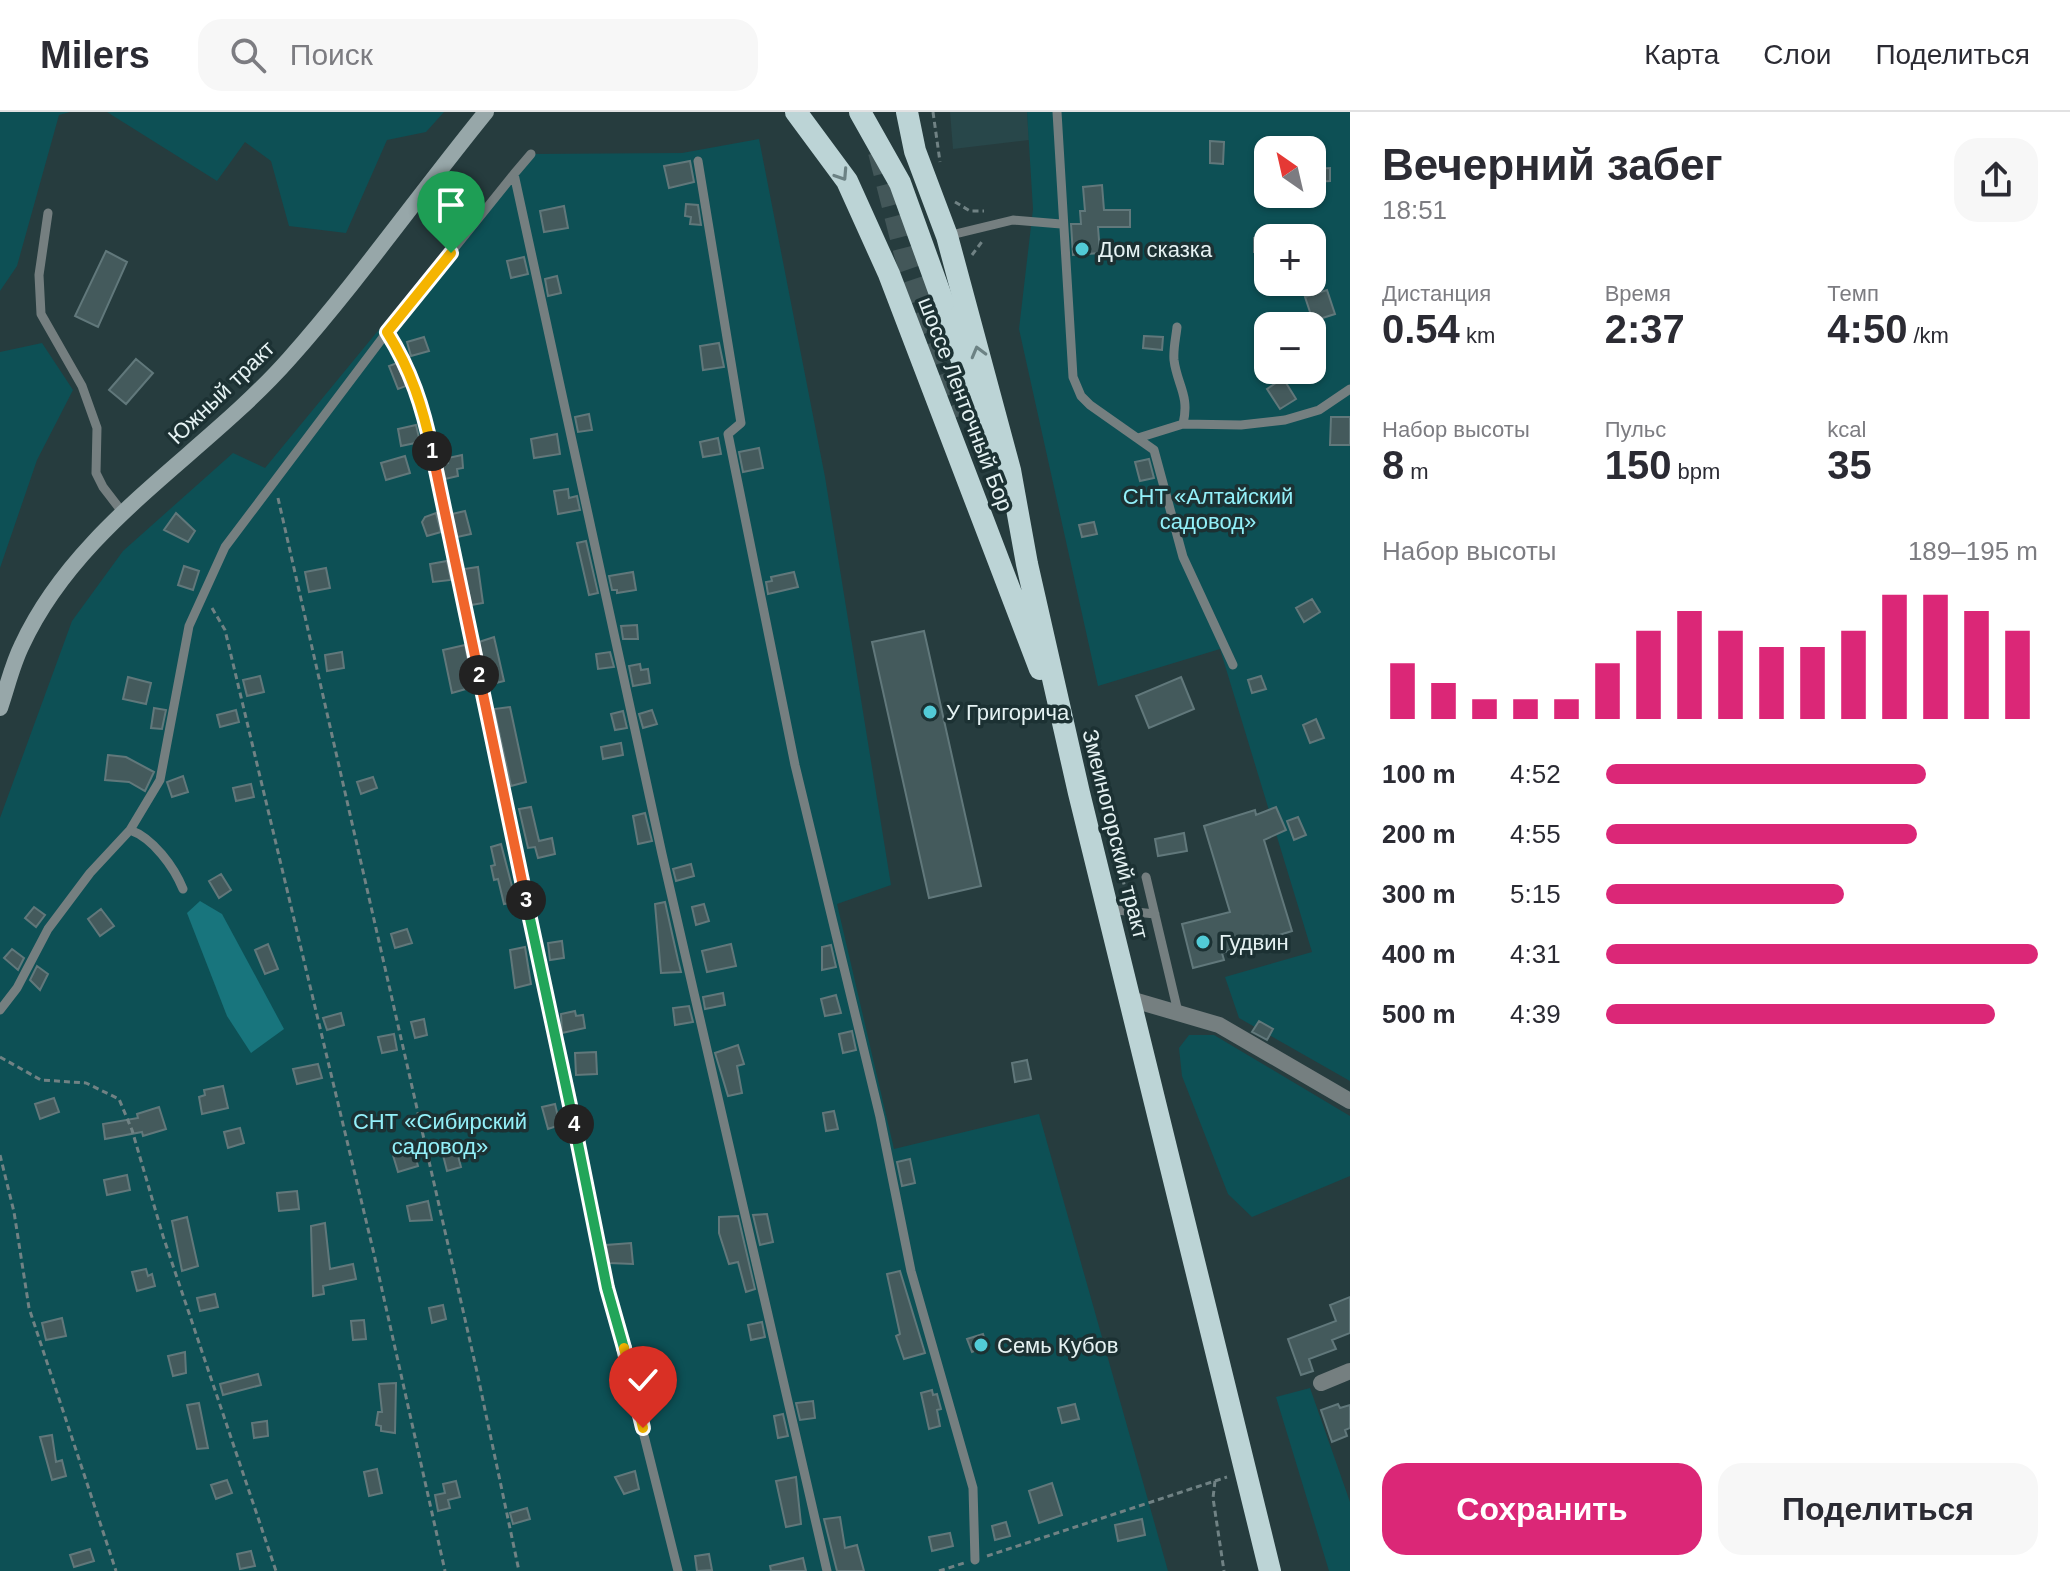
<!DOCTYPE html>
<html lang="ru">
<head>
<meta charset="utf-8">
<style>
	body { margin:0; font-family:Helvetica,sans-serif; background:#f7f7f7; color:#2b2b33; height:100vh; display:flex; flex-direction:column; font-size:30px; white-space:nowrap }
	* { box-sizing:border-box; margin:0 }
	p { font-size:26px; color:#7c7c81 }
	.icon { flex:none; width:44px; height:44px; fill:none; stroke:currentColor; stroke-width:2; stroke-linecap:round; stroke-linejoin:round }
	.map { position:relative; flex:1; overflow:hidden }
	.details { display:flex; flex-direction:column; background:#fff; width:720px }
	.details>* { flex:none }
	.needle { width:52px; rotate:326deg }
	.fabs { position:absolute; left:1254px; top:24px; display:grid; gap:16px }
	.fabs a { display:grid; place-items:center; width:72px; height:72px; border-radius:16px; background:#fff; box-shadow:0 2px 6px #0004; font-size:40px }
	.pin { position:absolute; display:grid; place-items:center; width:68px; height:68px; color:#fff; margin:-82px -34px; border-radius:50% 50% 50% 0; rotate:-45deg; box-shadow:0 0 8px #0007 }
	.pin .icon { rotate:45deg }
	.km { position:absolute; width:40px; height:40px; margin:-20px; border-radius:50%; background:#222; color:#fff; font-size:22px; line-height:40px; text-align:center }
	.round { display:grid; place-items:center; flex:none; width:84px; height:84px; border-radius:24px; background:#f7f7f7 }
	.headline { display:flex; align-items:center; justify-content:space-between; height:136px; padding:0 32px }
	h1 { font-size:44px; font-weight:700; line-height:60px }
	.stats { display:grid; grid-template-columns:repeat(3,1fr); gap:12px; height:136px; padding:8px 32px }
	.stats div { display:grid; align-content:center }
	.stats b { font-size:40px; font-weight:700 }
	.stats small { font-size:22px; font-weight:400 }
	.stats p { font-size:22px }
	.chart { height:224px; padding:16px 32px }
	.chart p { display:flex; justify-content:space-between }
	.chart svg { width:100%; height:144px; margin-top:8px; stroke:#db2777; stroke-width:6 }
	.button { display:flex; gap:16px; margin-top:auto; padding:16px 32px }
	.button a { flex:1; height:92px; border-radius:24px; background:#db2777; color:#fff; font-size:32px; font-weight:700; line-height:92px; text-align:center }
	.button a+a { background:#f7f7f7; color:#2b2b33 }
	ul { padding:0 32px; list-style:none; font-size:26px }
	li { display:grid; grid-template-columns:128px 96px 1fr; align-items:center; height:60px }
	li i { height:20px; border-radius:10px; background:#db2777 }
	header { display:flex; align-items:center; gap:48px; box-sizing:border-box; height:112px; padding:0 40px; background:#fff; border-bottom:2px solid #e1e1e2 }
	header strong { font-size:38px }
	nav { display:flex; gap:44px; margin-inline-start:auto; font-size:28px }
	.search { width:560px; height:72px; background:#f7f7f7; display:flex; align-items:center; gap:20px; box-sizing:border-box; padding:0 28px; border-radius:24px; color:#7c7c81; font-size:30px }
	main { display:flex; flex:1; min-height:0 }
	.map>svg:first-child { display:block }
</style>
</head>
<body>
<header>
<strong>Milers</strong>
<div class="search"><svg class="icon" aria-label="search" viewBox="0 0 24 24"><circle cx="10" cy="10" r="6"/><path d="M15 15l6 6"/></svg>Поиск</div>
<nav><a>Карта</a><a>Слои</a><a>Поделиться</a></nav>
</header>
<main>
<div class="map">
<svg width="1350" height="1459" viewBox="0 0 1350 1459">
	<rect width="100%" height="100%" fill="#263c3e"/>
	<path fill="#28474a" d="M950,0H1027L1029,28L953,37Z"/>
	<path fill="#0d5055" fill-rule="evenodd" d="M0,0H70L59,3L17,154L0,179Z
		M107,0H444L426,20L387,28L346,121L289,114L271,49L245,30L217,69Z
		M1027,0H1350V969L1239,906L1225,865L1312,840L1220,537L1098,574L1019,217L1033,97ZM1268,38H1312V82H1268ZM1268,126H1312V170H1268ZM1268,214H1312V258H1268Z
		M759,27L825,365L891,773L837,792L894,1037L1039,1002L1168,1459H0V706L72,509L123,439L233,341L265,356L442,141L531,42L682,41Z
		M42,231L73,278L37,348L0,456V240Z
		M1189,923H1214L1350,1004V1064L1252,1105L1228,1082L1182,964L1179,936Z
		M1310,1276L1350,1390V1459H1329L1276,1285Z"/>
	<path fill="#18757d" d="M200,789L222,802L284,917L251,941L227,904L187,801Z"/>
	<path fill="#445a5c" stroke="#61787b" stroke-width="2" d="M1210,29L1224,30L1223,52L1210,51Z
		M690,49L694,70L669,76L664,54Z
		M1330,56V69L1314,70V57Z
		M1102,73L1104,98H1130V115H1098L1100,141L1073,143L1071,112H1081L1080,99H1085L1083,75Z
		M686,92L698,93L701,113L690,112L691,105L685,104Z
		M564,94L568,116L544,120L540,99Z
		M1254,126H1268V141L1254,140Z
		M106,139L127,150L98,215L75,204Z
		M524,145L528,162L511,166L507,149Z
		M557,164L561,181L548,184L545,167Z
		M1327,178L1335,202L1313,209L1305,185Z
		M1144,224L1163,225L1162,238L1143,236Z
		M424,225L429,239L411,244L407,230Z
		M719,231L724,255L703,258L700,234Z
		M136,247L153,261L126,292L109,278Z
		M397,251L406,274L398,277L389,254Z
		M1283,266L1296,287L1280,297L1267,277Z
		M589,302L592,318L578,320L575,305Z
		M1331,305H1350V333H1330Z
		M416,313L420,330L401,334L398,317Z
		M557,322L560,342L534,346L531,327Z
		M718,326L721,342L703,345L700,330Z
		M759,336L763,356L743,360L739,340Z
		M462,343L463,356L457,357L458,364L445,367L442,353L448,351V346Z
		M405,344L410,361L386,368L381,351Z
		M1149,347L1154,366L1140,369L1135,350Z
		M568,377L569,386L577,384L580,398L558,402L554,379Z
		M465,399L471,422L457,425L452,402Z
		M176,401L195,419L188,430L164,418Z
		M436,401L441,420L427,424L422,410L425,405Z
		M1094,410L1097,422L1082,425L1079,413Z
		M586,429L598,481L589,483L577,431Z
		M447,449L451,468L433,470L430,452Z
		M184,454L199,459L193,478L178,473Z
		M478,455L483,491L471,493L464,457Z
		M326,456L330,476L309,480L305,460Z
		M633,460L636,478L617,481V478H612L609,464Z
		M794,460L798,475L768,482L766,470L772,469L771,465Z
		M1312,487L1320,500L1304,510L1296,496Z
		M637,513L638,527H623L621,514Z
		M924,519L981,774L929,786L872,530Z
		M494,525L504,569L488,573L479,530Z
		M465,533L473,575L452,581L443,538Z
		M342,540L344,556L327,559L325,543Z
		M610,540L614,555L598,557L596,542Z
		M640,552L641,558L648,557L650,571L633,574L629,554Z
		M260,564L264,580L247,584L243,568Z
		M1261,564L1266,577L1252,581L1248,568Z
		M128,565L151,571L146,592L123,587Z
		M1181,565L1194,597L1149,616L1136,584Z
		M510,595L526,670L511,674L494,597Z
		M154,596L166,598L162,617L151,616Z
		M236,598L239,610L220,615L217,603Z
		M652,598L657,612L643,616L639,602Z
		M623,599L627,616L615,618L611,602Z
		M1316,607L1324,626L1310,631L1303,613Z
		M621,631L623,643L603,647L601,635Z
		M108,643L126,645L154,660L145,679L129,670L105,668Z
		M183,664L188,680L172,685L167,670Z
		M373,665L377,676L361,682L357,670Z
		M251,672L254,685L236,689L233,676Z
		M531,695L539,729L552,726L555,742L538,746L535,735L528,736L519,697Z
		M1276,695L1286,718L1264,728L1292,819L1222,841L1224,848L1193,856L1182,812L1230,800L1204,714L1255,698L1256,703Z
		M645,701L652,729L638,732L633,704Z
		M1298,705L1306,723L1294,728L1287,709Z
		M1184,721L1187,739L1158,744L1155,727Z
		M501,732L516,790L504,792L498,767L494,768L491,754L495,753L491,735Z
		M691,752L694,764L676,769L673,757Z
		M221,762L231,778L219,786L209,769Z
		M665,790L678,848L681,860L661,861L655,792Z
		M704,792L709,809L696,813L692,795Z
		M34,795L45,803L36,815L25,806Z
		M101,797L114,814L100,824L88,807Z
		M407,817L412,831L395,836L391,822Z
		M562,829L564,846L550,848L548,831Z
		M268,832L278,857L265,862L255,838Z
		M731,832L736,854L707,860L702,839Z
		M831,833L836,855L822,858V835Z
		M525,835L531,872L515,876L510,838Z
		M12,837L24,846L18,858L4,846Z
		M37,854L48,862L40,878L30,868Z
		M723,881L725,893L705,897L703,885Z
		M836,883L841,901L825,904L821,887Z
		M689,894L693,910L675,913L673,896Z
		M575,899L576,904L583,903L585,916L562,921L561,902Z
		M341,901L344,913L327,918L323,906Z
		M424,907L427,923L415,926L411,910Z
		M1259,909L1273,917L1267,928L1252,920Z
		M852,919L856,938L843,941L839,922Z
		M394,922L397,938L382,941L378,925Z
		M738,933L744,952L737,954L742,981L728,984L715,941Z
		M596,940L597,962L576,963L575,941Z
		M1027,948L1031,967L1015,970L1012,951Z
		M318,952L322,966L297,972L293,957Z
		M223,974L228,996L202,1002L199,985L205,983L204,978Z
		M54,986L59,1000L40,1007L35,992Z
		M555,992L560,1013L548,1017L542,995Z
		M159,995L166,1017L143,1024L142,1020L105,1027L103,1012L138,1006L137,1002Z
		M834,999L838,1017L826,1019L823,1001Z
		M240,1016L244,1031L228,1036L224,1020Z
		M412,1033L418,1054L398,1060L392,1040Z
		M457,1040L461,1055L447,1059L443,1043Z
		M910,1047L915,1071L902,1074L897,1050Z
		M127,1063L130,1078L107,1083L104,1068Z
		M297,1079L299,1097L279,1099L277,1081Z
		M428,1089L432,1108L410,1109L407,1094Z
		M767,1102L773,1130L760,1133L753,1103Z
		M738,1104L755,1177L746,1180L738,1150L729,1152L719,1121V1105Z
		M187,1105L198,1154L182,1159L172,1109Z
		M325,1111L330,1157L353,1152L356,1167L323,1174L324,1182L313,1184L311,1114Z
		M631,1131L633,1152L609,1151L606,1133Z
		M146,1157L148,1164L152,1162L155,1174L137,1179L132,1160Z
		M900,1159L925,1241L904,1247L896,1224L900,1222L887,1162Z
		M215,1182L218,1195L200,1199L197,1186Z
		M1350,1185V1221L1332,1228L1336,1237L1309,1247L1313,1259L1301,1263L1288,1227L1336,1209L1330,1193Z
		M443,1193L446,1207L432,1211L429,1196Z
		M62,1206L66,1224L46,1228L42,1211Z
		M364,1208L366,1227L353,1228L351,1209Z
		M762,1210L765,1225L751,1228L748,1213Z
		M983,1222L987,1234L972,1240L967,1227Z
		M185,1240L186,1261L173,1264L168,1244Z
		M258,1262L261,1273L223,1283L220,1272Z
		M396,1271L395,1321L381,1319V1314L376,1313L378,1300H382L379,1272Z
		M932,1278L933,1283L937,1282L941,1297L937,1298L940,1314L929,1317L921,1281Z
		M813,1289L815,1306L800,1308L796,1291Z
		M199,1291L208,1336L197,1337L187,1293Z
		M1075,1292L1079,1307L1062,1311L1058,1296Z
		M1338,1292L1340,1296L1350,1293V1316L1345,1318L1347,1324L1332,1330L1321,1298Z
		M783,1302L788,1324L778,1326L774,1304Z
		M267,1309L268,1324L254,1326L252,1311Z
		M52,1323L56,1350L62,1348L66,1364L52,1368L40,1325Z
		M377,1357L382,1381L369,1384L364,1360Z
		M635,1359L639,1377L624,1382L615,1365Z
		M796,1365L801,1412L786,1415L776,1369Z
		M227,1368L232,1381L216,1387L211,1373Z
		M456,1369L460,1385L448,1388L450,1396L438,1399L435,1383L445,1381L443,1372Z
		M1052,1371L1062,1403L1039,1411L1029,1379Z
		M527,1396L530,1407L513,1412L510,1401Z
		M840,1405L845,1436L857,1433L864,1459H837L824,1407Z
		M1142,1407L1145,1423L1118,1429L1115,1413Z
		M1006,1410L1010,1424L995,1428L992,1414Z
		M950,1421L953,1434L932,1439L929,1425Z
		M90,1437L94,1449L74,1455L70,1443Z
		M251,1439L255,1454L240,1457L237,1442Z
		M709,1442L712,1458L697,1459L695,1444Z
		M803,1446L806,1459H771L770,1454Z"/>
	<g fill="none" stroke-linecap="round" stroke-linejoin="round">
		<path stroke="#435759" stroke-width="22" stroke-dasharray="22 11" stroke-linecap="butt" d="M879,40L905,142L960,304"/>
		<path stroke="#708284" stroke-width="3" stroke-dasharray="6 4" stroke-linecap="butt" d="M933,0L940,50
			M955,90L970,99H984
			M972,143L984,127
			M278,386L477,1260L519,1459
			M212,496L225,518L374,1142L445,1459
			M1086,621L1128,788
			M0,945L41,968L86,971L119,987L132,1018L163,1124L276,1459
			M0,1043L14,1100L29,1196L116,1459
			M1215,1369L1213,1386L1224,1459
			M987,1444L1227,1365
			M939,1459L964,1451"/>
		<path stroke="#757f80" stroke-width="9" d="M1057,0L1073,265L1081,284L1090,293L1154,338L1183,445L1233,553
			M698,49L741,311L728,322L795,653L880,1005L911,1159L973,1376L975,1448
			M514,62L531,42
			M48,101L39,163L41,202L82,274L97,316L96,361L103,375L123,401
			M947,124L1013,108L1061,112
			M1177,215C1176,225 1173,237 1174,248C1177,273 1190,283 1183,312
			M387,220L514,62L662,742L827,1459
			M1138,326L1183,312L1241,313L1285,308L1319,298L1350,277
			M130,718C153,726 174,755 183,777
			M1146,765L1178,900
			M1107,797L1155,802
			M0,898L17,876L48,817L90,761L130,718L160,668L189,514L225,435L387,220L403,246L421,289L607,1176L678,1459"/>
		<path stroke="#757f80" stroke-width="16" d="M1130,887L1219,913L1350,989
			M1321,1271L1350,1259"/>
		<path stroke="#97a7a9" stroke-width="16" d="M0,596C7,576 12,553 22,533C78,412 203,344 289,247C359,168 420,81 486,0"/>
		<path stroke="#bcd4d6" stroke-width="22" d="M796,0L847,69L889,162L1040,557
			M907,0L915,39L947,124L1010,358L1027,452L1079,681L1270,1459
			M943,190L989,333"/>
		<path stroke="#bcd4d6" stroke-width="22" d="M860,0L900,71L943,190"/>
	</g>
	<defs><path id="oneway-chevron" d="M-2-3.5L2.5 0L-2 3.5" fill="none" stroke-width="1.6" stroke-linecap="round" stroke-linejoin="round" transform="scale(2)"/></defs>
	<g stroke="#6c8284">
		<use href="#oneway-chevron" transform="translate(842 63) rotate(57)"/>
		<use href="#oneway-chevron" transform="translate(978 240) rotate(-105)"/>
	</g>
	<g fill="none" stroke-linecap="round" stroke-linejoin="round">
		<g stroke="#fff" stroke-width="16">
			<path id="split-1" d="M432,339C423,295 411,258 387,220L451,141"/>
		</g>
		<g stroke="#fff" stroke-width="16">
			<path id="split-2" d="M432,339L479,563"/>
		</g>
		<g stroke="#fff" stroke-width="16">
			<path id="split-3" d="M479,563L526,788"/>
		</g>
		<g stroke="#fff" stroke-width="16">
			<path id="split-4" d="M526,788L574,1012"/>
		</g>
		<g stroke="#fff" stroke-width="16">
			<path id="split-5" d="M574,1012L607,1176L624,1236"/>
		</g>
		<g stroke="#fff" stroke-width="16">
			<path id="split-6" d="M624,1236L643,1316"/>
		</g>
		<use href="#split-1" stroke="#f5b400" stroke-width="10"/>
		<use href="#split-2" stroke="#f0652b" stroke-width="10"/>
		<use href="#split-3" stroke="#f0652b" stroke-width="10"/>
		<use href="#split-4" stroke="#22a559" stroke-width="10"/>
		<use href="#split-5" stroke="#22a559" stroke-width="10"/>
		<use href="#split-6" stroke="#f5b400" stroke-width="10"/>
	</g>
	<g fill="#52cbd7" stroke="#1c3133" stroke-width="3">
		<circle cx="1082" cy="137" r="8"/>
		<circle cx="930" cy="600" r="8"/>
		<circle cx="1203" cy="830" r="8"/>
		<circle cx="981" cy="1233" r="8"/>
	</g>
	<g text-anchor="middle" stroke-width="7" stroke-linejoin="round" paint-order="stroke">
		<g font-size="22" fill="#e5f2f3" stroke="#1c3133" text-anchor="start">
			<text x="1098" y="145">Дом сказка</text>
			<text x="946" y="608">У Григорича</text>
			<text x="1219" y="838">Гудвин</text>
			<text x="997" y="1241">Семь Кубов</text>
		</g>
		<g font-size="22" fill="#e5f2f3" stroke="#1c3133">
			<text transform="translate(221 280) rotate(-44)" y="8">Южный тракт</text>
			<text transform="translate(966 292) rotate(69)" y="8">шоссе Ленточный Бор</text>
			<text transform="translate(1116 722) rotate(76)" y="8">Змеиногорский тракт</text>
		</g>
		<g font-size="22" fill="#93f0f9" stroke="#1c3133">
			<text x="1208" y="392">СНТ «Алтайский<tspan x="1208" dy="25">садовод»</tspan></text>
			<text x="440" y="1017">СНТ «Сибирский<tspan x="440" dy="25">садовод»</tspan></text>
		</g>
	</g>
</svg>
<div class="fabs">
<a><svg class="needle" viewBox="-14 -14 28 28"><path d="M0-13l5 13h-10z" fill="#e53935"/><path d="M0 13l5-13h-10z" fill="#7c7c81"/></svg></a>
<a>+</a>
<a>−</a>
</div>
<div class="pin" style="left:451px;top:141px;background:#1e9e55"><svg class="icon" aria-label="arrive" viewBox="0 0 24 24"><path d="M6 21V4h12l-3 4 3 4H6"/></svg></div>
<div class="pin" style="left:643px;top:1316px;background:#d93025"><svg class="icon" aria-label="check" viewBox="0 0 24 24"><path d="M5 12l5 5 9-10"/></svg></div>
<b class="km" style="left:432px;top:339px">1</b>
<b class="km" style="left:479px;top:563px">2</b>
<b class="km" style="left:526px;top:788px">3</b>
<b class="km" style="left:574px;top:1012px">4</b>
</div>
<section class="details">
<div class="headline"><div><h1>Вечерний забег</h1><p>18:51</p></div><a class="round"><svg class="icon" aria-label="share" viewBox="0 0 24 24"><path d="M12 15V3M7 8l5-5 5 5M5 13v7h14v-7"/></svg></a></div>
<div class="stats">
<div><p>Дистанция</p><b>0.54<small> km</small></b></div>
<div><p>Время</p><b>2:37</b></div>
<div><p>Темп</p><b>4:50<small> /km</small></b></div>
</div>
<div class="stats">
<div><p>Набор высоты</p><b>8<small> m</small></b></div>
<div><p>Пульс</p><b>150<small> bpm</small></b></div>
<div><p>kcal</p><b>35</b></div>
</div>
<div class="chart"><p><span>Набор высоты</span>189–195 m</p>
<svg viewBox="0 0 160 44" preserveAspectRatio="none"><path d="M5 44V27M15 44V33M25 44V38M35 44V38M45 44V38M55 44V27M65 44V17M75 44V11M85 44V17M95 44V22M105 44V22M115 44V17M125 44V6M135 44V6M145 44V11M155 44V17"/></svg>
</div>
<ul>
<li><b>100 m</b>4:52<i style="width:74%"></i></li>
<li><b>200 m</b>4:55<i style="width:72%"></i></li>
<li><b>300 m</b>5:15<i style="width:55%"></i></li>
<li><b>400 m</b>4:31<i style="width:100%"></i></li>
<li><b>500 m</b>4:39<i style="width:90%"></i></li>
</ul>
<div class="button"><a>Сохранить</a><a>Поделиться</a></div>
</section>
</main>
</body>
</html>
